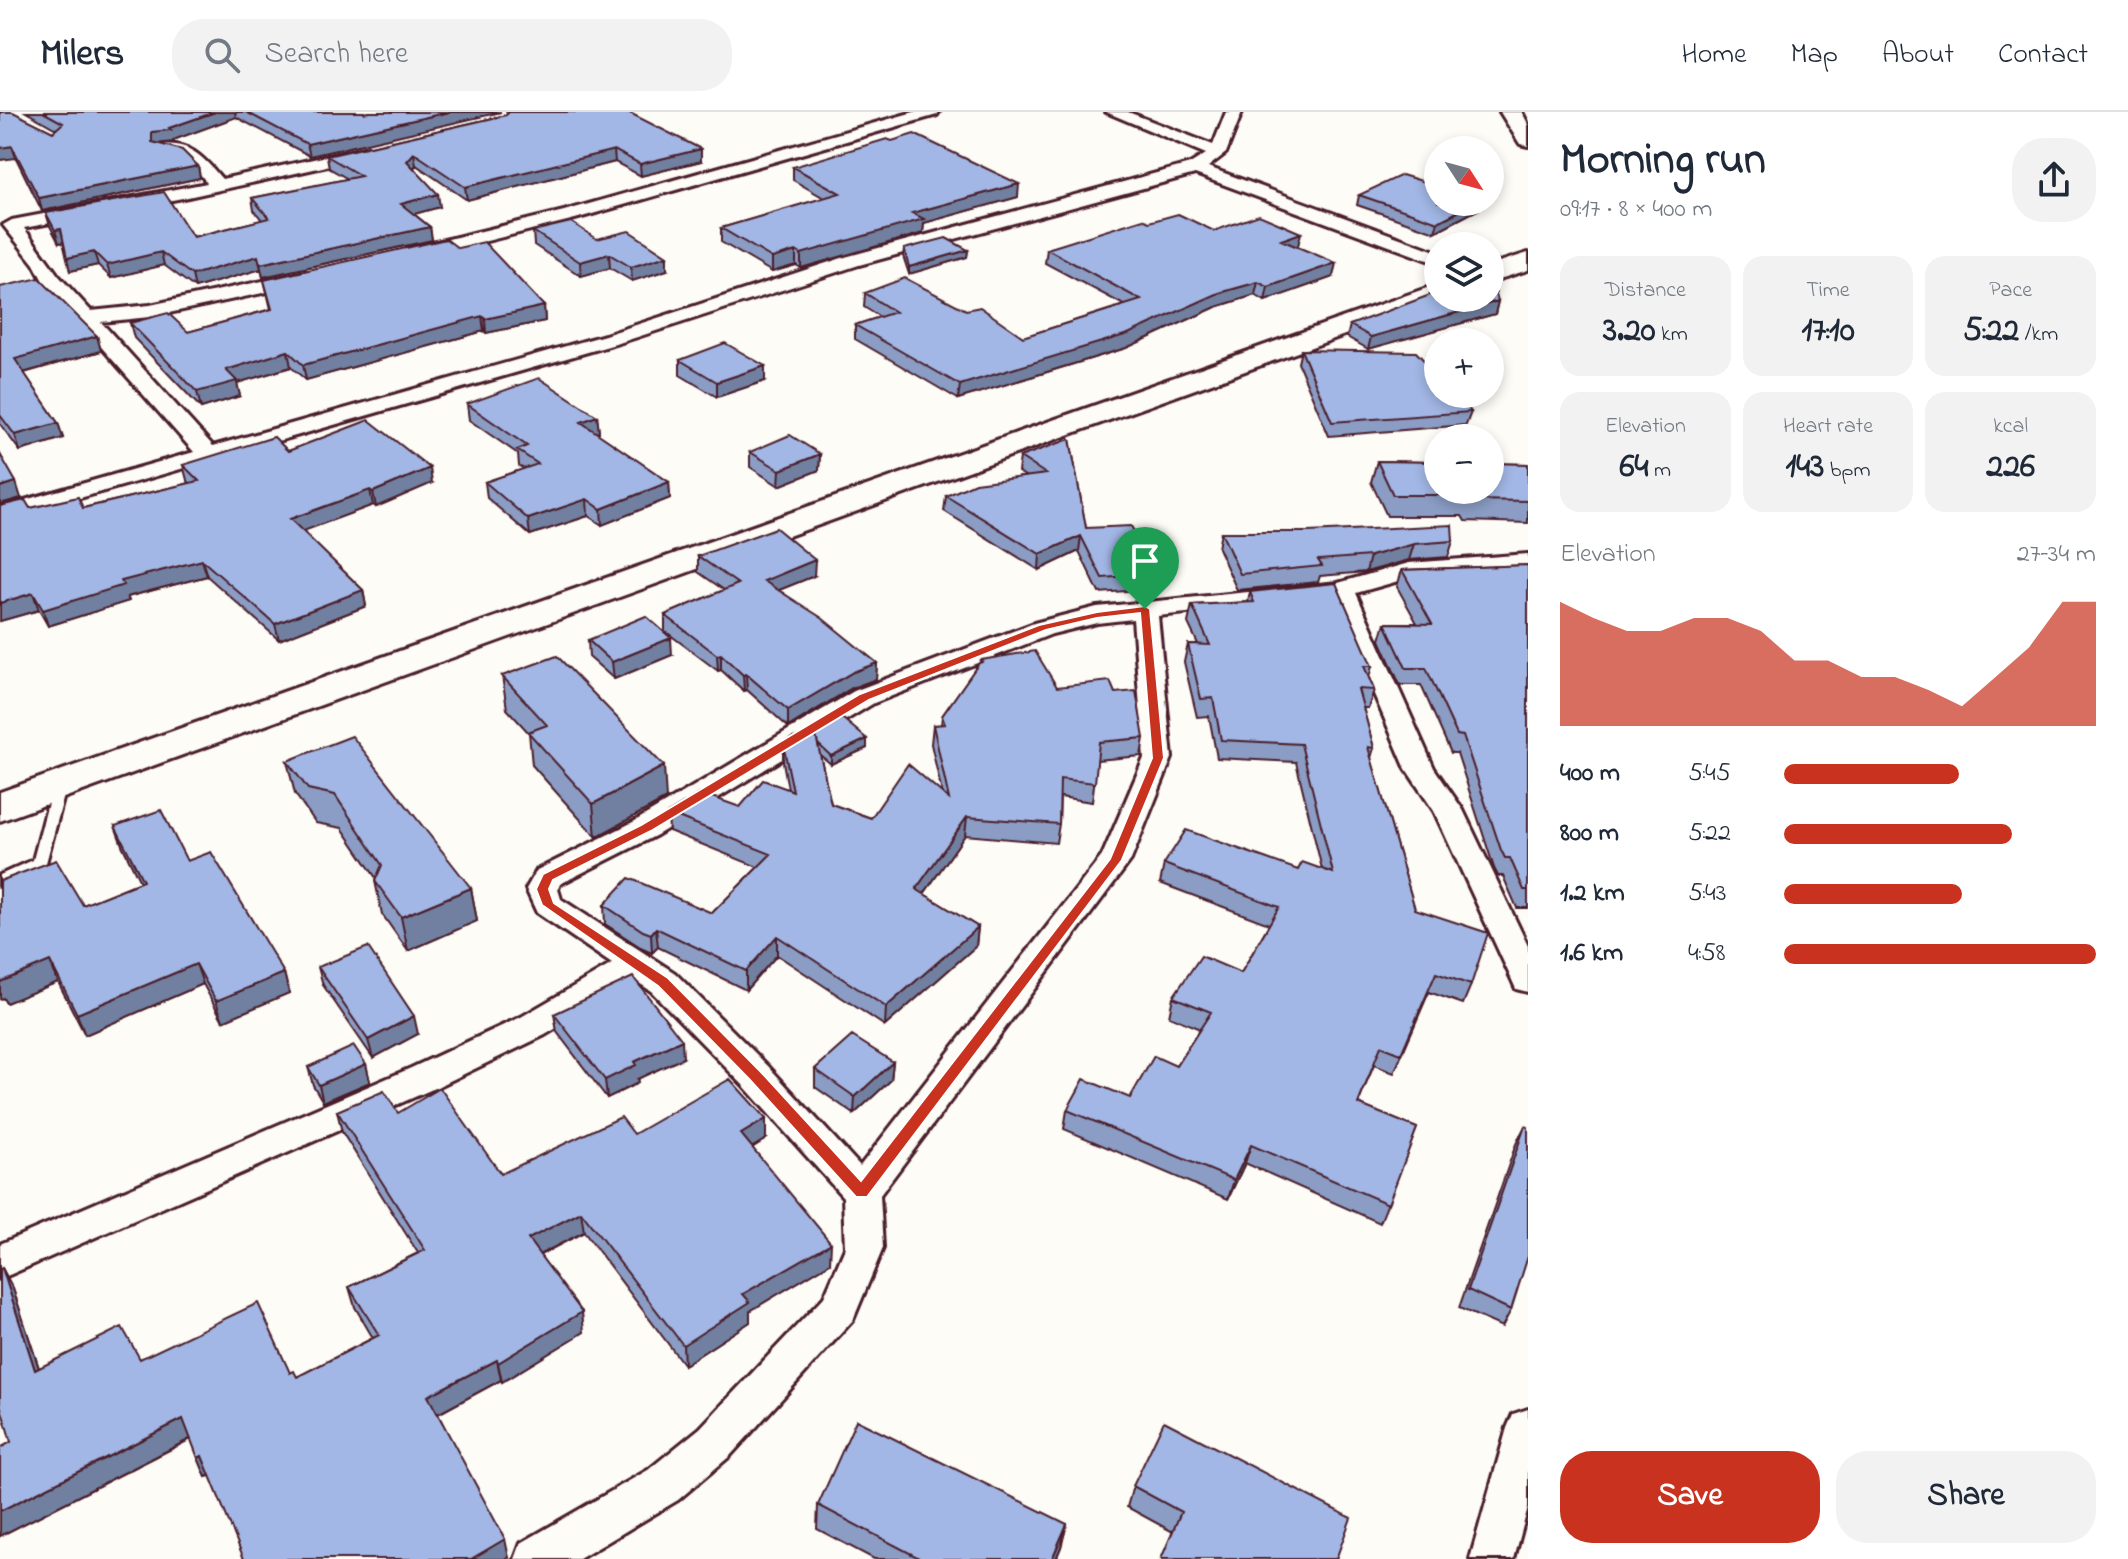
<!DOCTYPE html>
<html lang="en">
<head>
<meta charset="utf-8">
<style>
	body { margin:0; font-family:"Indie Flower",sans-serif; background:#f2f2f3; color:#1f2937; height:100vh; display:flex; flex-direction:column; font-size:30px; white-space:nowrap }
	* { box-sizing:border-box; margin:0 }
	p { font-size:26px; color:#747a83 }
	.icon { flex:none; width:44px; height:44px; fill:none; stroke:currentColor; stroke-width:2; stroke-linecap:round; stroke-linejoin:round }
	.map { position:relative; flex:1; overflow:hidden }
	.drawer { display:flex; flex-direction:column; background:#fff; width:600px }
	.drawer>* { flex:none }
	.needle { width:52px; rotate:126deg }
	.tools { position:absolute; left:1424px; top:24px; display:grid; gap:16px }
	.tools a { display:grid; place-items:center; width:80px; height:80px; border-radius:50%; background:#fff; box-shadow:0 4px 12px #0003; font-size:40px }
	.pin { position:absolute; display:grid; place-items:center; width:68px; height:68px; color:#fff; margin:-82px -34px; border-radius:50% 50% 50% 0; rotate:-45deg; box-shadow:0 0 8px #0007 }
	.pin .icon { rotate:45deg }
	.round { display:grid; place-items:center; flex:none; width:84px; height:84px; border-radius:32px; background:#f2f2f3 }
	.summary { display:flex; align-items:center; justify-content:space-between; height:136px; padding:0 32px }
	h1 { font-size:44px; font-weight:700; line-height:60px }
	.figures { display:grid; grid-template-columns:repeat(3,1fr); gap:12px; height:136px; padding:8px 32px }
	.figures div { display:grid; align-content:center; border-radius:20px; background:#f2f2f3; text-align:center }
	.figures b { font-size:34px; font-weight:700 }
	.figures small { font-size:22px; font-weight:400 }
	.figures p { font-size:22px }
	.chart { height:224px; padding:16px 32px }
	.chart p { display:flex; justify-content:space-between }
	.chart svg { width:100%; height:144px; margin-top:8px; fill:#c8321e; opacity:.7 }
	.primary-button { display:flex; gap:16px; margin-top:auto; padding:16px 32px }
	.primary-button a { flex:1; height:92px; border-radius:32px; background:#c8321e; color:#fff; font-size:32px; font-weight:700; line-height:92px; text-align:center }
	.primary-button a+a { background:#f2f2f3; color:#1f2937 }
	ul { padding:0 32px; list-style:none; font-size:26px }
	li { display:grid; grid-template-columns:128px 96px 1fr; align-items:center; height:60px }
	li i { height:20px; border-radius:10px; background:#c8321e }
	header { display:flex; align-items:center; gap:48px; box-sizing:border-box; height:112px; padding:0 40px; background:#fff; border-bottom:2px solid #e0e1e3 }
	header strong { font-size:38px }
	nav { display:flex; gap:44px; margin-inline-start:auto; font-size:28px }
	.search { width:560px; height:72px; background:#f2f2f3; display:flex; align-items:center; gap:20px; box-sizing:border-box; padding:0 28px; border-radius:32px; color:#747a83; font-size:30px }
	main { display:flex; flex:1; min-height:0 }
	.map>svg:first-child { display:block }
</style>
</head>
<body>
<header>
<strong>Milers</strong>
<div class="search"><svg class="icon" aria-label="search" viewBox="0 0 24 24"><circle cx="10" cy="10" r="6"/><path d="M15 15l6 6"/></svg>Search here</div>
<nav><a>Home</a><a>Map</a><a>About</a><a>Contact</a></nav>
</header>
<main>
<div class="map">
<svg width="1528" height="1447" viewBox="0 0 1528 1447">
	<rect width="100%" height="100%" fill="#fdfcf7"/>
	<filter id="ink" filterUnits="userSpaceOnUse"><feTurbulence type="fractalNoise" baseFrequency=".0125" numOctaves="2"/><feDisplacementMap in="SourceGraphic" scale="16" xChannelSelector="R" yChannelSelector="G"/><feConvolveMatrix kernelMatrix="1 2 1 2 8 2 1 2 1" color-interpolation-filters="sRGB"/></filter>
	<g filter="url(#ink)">
		<g fill="none" stroke-linecap="round" stroke-linejoin="round">
			<g stroke="#4a1f2b" stroke-width="6">
				<path id="service" d="M59,672L66,676L46,751L44,754L0,774V763L33,748L52,676Z"/>
			</g>
			<g stroke="#4a1f2b" stroke-width="6">
				<path id="minor" d="M914,0H939L937,3L575,107L414,147L405,141L407,137L564,99Z
					M1106,0H1128L1213,33L1226,0H1242L1226,41L1208,55L1438,140V152L1195,62L859,153L619,231L0,409V395L194,340L43,169L34,152L3,113L12,108L207,71C187,44 188,47 157,40V34C188,27 204,46 222,67L368,35L376,40L368,45L188,85L24,116L58,163L91,199L150,193L305,160L312,162L314,166L312,170L305,172L150,205L101,210L213,334L605,223L845,145L1190,52L1206,42Z
					M1528,442V456L1409,466L1356,481L1434,656L1463,698L1528,834V880L1516,877L1512,868L1434,699L1406,657L1333,486L1158,504L1172,646L1131,748L880,1083L883,1136L853,1208L730,1344L678,1388L579,1447H515L521,1431L648,1358L700,1316L824,1185L845,1136L843,1085L744,974L651,879L636,869L545,923L435,976L0,1167V1132L411,956L521,905L612,852L537,801L526,777L537,758L635,709L854,579L1034,511L1097,495L1338,471L1409,451ZM1133,507L1144,646L1102,744L860,1054L768,954L675,861L561,787L558,777L560,772L657,723L874,591L1052,522L1097,511Z
					M1528,1297V1395L1514,1447H1470L1507,1316L1513,1302Z"/>
			</g>
			<g stroke="#4a1f2b" stroke-width="6">
				<path id="secondary" d="M1500,0H1522L1528,12V34L1520,32Z
					M1528,141V158L1490,170V153Z
					M1438,172V186H1447L0,709V680Z"/>
			</g>
			<use href="#service" fill="#fdfcf7" fill-rule="evenodd"/>
			<use href="#minor" fill="#fdfcf7" fill-rule="evenodd"/>
			<use href="#secondary" fill="#fdfcf7" fill-rule="evenodd"/>
		</g>
		<path fill="#8b9dc5" stroke="#4a1f2b" stroke-width="2" d="M0,0L53,20L56,17L26,0H363L310,44L236,5L173,28L174,30L158,32L198,54L200,66L42,99L16,46Z
			M507,0H628L701,49L641,64L615,50L467,88L416,53L414,56L440,95L414,102L430,115L432,128L263,165L261,157L195,176L164,153L111,166L98,153L70,159L63,130L59,131L50,114L46,101L193,125L262,108L254,98L252,86L348,67L329,56L327,44L506,3L508,1Z
			M793,55L1018,85L924,111L923,121L801,156L796,153L772,160L721,130V116L824,86L793,68Z
			M1359,83L1438,90H1481L1479,97L1435,120L1357,93Z
			M1149,110L1214,119L1298,134H1296L1333,165L1265,189L1255,183L1216,195L1126,236L958,287L855,227V213L880,205L864,195L865,181L966,198L1023,225L1124,193L1045,151L1047,137Z
			M533,119L597,127L667,158L632,169L610,156L581,164L534,133Z
			M458,136L544,194L545,209L486,221L484,219L306,268L291,255L237,271L240,284L201,296L134,226L130,211L188,220L271,197L264,168Z
			M904,137L968,138L967,145L909,162L903,144Z
			M0,175L97,224L101,239L24,261L58,311L63,326L20,339L0,312Z
			M1498,189L1495,202L1368,237L1347,225L1350,213Z
			M1301,238L1471,300L1466,313L1329,324L1298,251Z
			M680,248L765,269L717,285L680,263Z
			M467,292L597,304L599,320L596,321L669,370L670,386L602,413L588,404L530,423L487,386L485,370L524,357L519,354L518,342L469,308Z
			M1070,327L1086,416L1157,462L1154,477L1099,481L1079,439L1039,458L944,399L946,384L1025,364L1018,360L1020,345Z
			M288,339L432,371L376,395L373,393L302,419L363,478L366,494L279,528L207,464L127,485L129,489L48,514L39,498L0,509L30,396H83L190,371L187,368L183,353Z
			M750,340L820,342L819,358L779,374L750,355Z
			M1377,349L1528,352V411L1465,409L1462,404H1387L1371,370Z
			M1221,420L1453,429L1448,445L1409,448L1366,460L1320,464L1318,470L1237,478L1218,436Z
			M698,444L814,464L779,478L877,551L876,567L852,576L788,615L747,578L744,579L721,558L718,559L665,519V503L724,478L698,460Z
			M1528,453V796H1517L1503,764H1498L1494,756L1457,641H1451L1421,573H1400L1380,528L1385,511H1417L1397,475L1402,458Z
			M1250,480L1372,554L1369,566L1374,578L1368,596H1363L1374,636L1371,646L1415,797L1471,873L1463,892L1429,880L1394,961L1374,953L1358,992L1417,1016L1380,1111L1245,1051L1228,1087L1064,1017L1067,998L1130,986L1176,954L1200,917L1169,904L1173,885L1241,861L1269,812L1160,771L1164,752L1298,758L1322,757L1296,650L1217,646L1209,604L1197,605L1184,550L1188,532H1198L1188,511L1192,493L1248,490Z
			M588,528L672,543L614,567L589,545Z
			M981,548L1057,575L1115,581L1144,626L1141,644L1097,648L1092,690L1060,685L1059,712L1056,731L965,723L924,782L978,815L976,834L885,914L777,843L746,878L658,835L652,841L645,838L605,812L604,793L712,801L758,755L669,719L668,701L740,695L788,677L783,650V632L867,627V636L831,652L820,643L831,692L871,706L942,681L931,632L933,613H941L942,604L980,550Z
			M502,564L666,687L596,725L532,653L529,621L507,597Z
			M287,649L471,776L477,809L408,839L382,802L375,769L376,766L342,716L316,711L295,682Z
			M115,714L187,749L284,861L289,881L223,909L203,872L85,923L58,870L6,891L3,886L83,793L140,770L122,733Z
			M318,855L418,922L373,946L323,873Z
			M554,902L683,946L637,967L638,971L607,986L557,920Z
			M893,950L891,968L854,1002L815,975V957Z
			M366,952L370,970L323,990L313,973L308,955Z
			M337,999L398,1001L501,1062L634,1022L766,1027L752,1036L830,1151L750,1199V1210L684,1253L584,1120L540,1143L584,1220L502,1270L501,1268L438,1302L509,1446L210,1364L206,1365L191,1327L0,1424L11,1330L2,1156L13,1177L39,1256L140,1247L290,1261L297,1265L373,1226L355,1195L349,1175L418,1141L342,1020Z
			M1525,1014L1511,1198L1502,1215L1459,1196L1516,1032Z
			M1133,1374L1336,1447L1173,1420L1127,1395Z
			M818,1393L1067,1412L1061,1435L1056,1447H874L817,1417Z"/>
		<path fill="#7180a0" stroke="#4a1f2b" stroke-width="2" d="M215,0H235L236,5L173,28L174,30L155,32L152,30V20L169,16Z
			M449,0H501L310,44L307,32Z
			M12,34L16,46L0,48V36Z
			M701,37V49L641,64L640,52Z
			M614,38L615,50L467,88L465,75Z
			M414,41L416,53L409,61L407,49Z
			M198,54L200,66L42,99L39,86Z
			M1019,72L1018,85L924,111L923,121L801,156V142L912,101Z
			M438,82L440,95L403,105L401,92Z
			M1477,90H1481L1479,97L1435,120L1438,110Z
			M430,115L432,128L263,165L260,152Z
			M61,117L64,130L59,131L55,118Z
			M1301,121L1298,134L1278,141L1281,128Z
			M968,138L967,145L909,162V155Z
			M796,139V153L772,160V146Z
			M94,140L98,153L70,159L67,146Z
			M161,140L164,153L111,166L107,153Z
			M609,142L610,156L581,164L580,150Z
			M258,144L261,157L195,176L192,163Z
			M667,144V158L632,169L631,155Z
			M1336,151L1333,165L1265,189L1268,175Z
			M1258,170L1255,183L1216,195L1126,236L958,287L960,273L1219,181Z
			M1498,189L1495,202L1368,237L1371,225Z
			M544,194L545,209L486,221L485,207Z
			M482,204L484,219L306,268L303,253Z
			M97,224L101,239L19,262L15,247Z
			M288,239L291,255L237,271L240,284L201,296L197,280L226,258Z
			M765,254V269L717,285V270Z
			M597,304L599,320L582,326L581,310Z
			M58,311L63,326L20,339L15,323Z
			M820,342L819,358L779,374L780,358Z
			M430,356L432,371L376,395L373,380Z
			M16,370L21,386L0,392V375Z
			M669,370L670,386L602,413L601,397Z
			M370,378L373,393L293,423L290,407Z
			M587,387L588,404L530,423L528,407Z
			M1081,424L1079,439L1039,458L1040,442Z
			M1414,432L1409,448L1366,460L1370,444Z
			M202,448L207,464L127,485L129,489L48,514L43,498L121,469Z
			M815,448L814,464L764,484V469Z
			M363,478L366,494L279,528L275,512Z
			M33,481L39,498L0,509V491Z
			M671,526L672,543L614,567L612,550Z
			M721,542V558L718,559L717,543Z
			M877,551L876,567L852,576L788,615V598L853,560Z
			M746,562L747,578L744,579L743,563Z
			M867,627V636L831,652V644Z
			M664,654L666,687L596,725L593,692Z
			M967,705L965,723L914,796L916,777Z
			M471,776L477,809L408,839L401,805Z
			M978,815L976,834L885,914L886,895Z
			M656,816L658,835L652,841L651,822Z
			M777,824V843L746,878V859Z
			M50,849L58,870L6,891L3,886L0,887V870Z
			M196,852L203,872L85,923L77,902Z
			M284,861L289,881L223,909L216,889Z
			M414,904L418,922L373,946L368,928Z
			M682,928L683,946L637,967L638,971L607,986L605,968L634,950Z
			M893,950L891,968L854,1002L855,985Z
			M366,952L370,970L323,990L319,973Z
			M766,1007V1027L741,1042V1022Z
			M1251,1033L1245,1051L1228,1087L1234,1068Z
			M581,1100L584,1120L531,1147L528,1127Z
			M831,1131L830,1151L750,1199V1210L684,1253L683,1233L743,1182Z
			M2,1156L13,1177L46,1278L35,1258Z
			M582,1200L584,1220L502,1270L498,1251Z
			M497,1248L501,1268L434,1304L428,1284Z
			M183,1307L192,1326L0,1424V1399Z
			M202,1344L211,1363L206,1365L198,1346Z
			M1067,1412L1061,1435L1056,1447H1052Z
			M505,1427L509,1446L507,1447H471Z"/>
		<path fill="#a2b7e5" stroke="#4a1f2b" stroke-width="2" d="M0,0H13L53,20L63,11L43,0H215L169,16L171,18L152,20V30L182,38L198,54L39,86L12,34L0,36Z
			M246,0H363L364,1L369,0H449L307,32Z
			M509,0H628L701,37L640,52L614,38L465,75L414,41L407,49L438,82L401,92L430,115L260,152L258,144L192,163L161,140L107,153L94,140L67,146L61,117L55,118L46,101L164,80L193,125L269,106L252,86L361,64L327,44L506,3Z
			M914,22L1019,72L912,101L924,107L801,142L796,139L772,146L721,116L840,81L793,55L887,27L892,29Z
			M1402,63L1438,74V90H1477L1438,110L1359,83Z
			M1178,102L1214,119L1259,103L1301,121L1281,128L1336,151L1268,175L1258,170L1219,181L1128,222L960,273L855,213L895,200L865,181L905,166L966,198L980,195L1023,225L1141,188L1047,137L1143,107L1149,110Z
			M571,110L597,127L629,119L667,144L631,155L609,142L580,150L533,119Z
			M946,126L968,138L909,155L904,137Z
			M446,127L458,136L484,130L544,194L485,207L482,204L303,253L288,239L226,258L237,269L197,280L130,211L168,201L188,220L272,197L264,168Z
			M39,166L97,224L15,247L58,311L15,323L0,303V175Z
			M1490,166H1492L1498,189L1371,225L1350,213L1438,180V186H1490Z
			M725,231L765,254L717,270L680,248Z
			M1301,238L1416,240L1438,263V282H1458L1471,300L1332,310Z
			M539,266L597,304L581,310L669,370L601,397L587,387L528,407L485,370L538,352L517,338L527,334L467,292Z
			M369,308L430,356L373,380L370,378L290,407L363,478L275,512L202,448L121,469L124,473L43,498L33,481L0,491V394L25,388L30,396L78,385L83,396L199,369L183,353L274,325L288,339Z
			M790,323L820,342L780,358L750,340Z
			M1070,327L1086,416L1131,414L1157,462L1102,466L1081,424L1040,442L946,384L975,371L1046,362L1020,345Z
			M0,342L16,370L0,375Z
			M1377,349L1438,350V378H1490V351L1528,352V389L1472,388L1469,383H1393Z
			M1452,413L1453,429L1414,432L1370,444L1318,448L1322,454L1240,462L1221,420H1308Z
			M776,416L815,448L764,469L822,506L877,551L853,560L788,598L746,562L743,563L721,542L717,543L665,503L738,472L698,444Z
			M1528,453V778H1524L1510,746H1505L1501,738L1463,624L1457,623L1426,556H1406L1385,511L1432,512L1402,458Z
			M1336,471L1372,554H1364L1374,578L1358,577L1374,636L1368,635L1415,797L1488,821L1471,873L1436,861L1401,942L1381,934L1358,992L1417,1016L1388,1092L1251,1033L1234,1068L1067,998L1084,967L1130,986L1154,944L1176,954L1211,900L1173,885L1201,844L1241,861L1279,795L1164,752L1186,718L1298,758L1302,750L1333,761L1301,632L1221,628L1213,586L1201,587L1188,532L1210,533L1192,493L1254,490L1250,480Z
			M646,504L671,526L612,550L588,528Z
			M1035,539L1057,575L1110,569L1115,581L1136,579L1144,626L1099,630L1095,671L1060,667L1059,712L967,705L916,777L978,815L886,895L777,824L746,859L656,816L651,822L643,819L604,793L629,766L712,801L771,742L668,701L701,681L740,695L763,668L793,679L783,632L792,626L816,624L831,692L871,706L908,652L949,687L933,613L945,612L942,604L979,551L982,550L981,548Z
			M557,544L664,654L593,692L528,620L547,613L502,564Z
			M842,606L867,627L831,644L818,632L816,624L810,625Z
			M352,624L471,776L401,805L375,769L382,753L335,683L308,677L287,649Z
			M161,698L187,749L211,740L284,861L216,889L196,852L77,902L50,849L0,870V769L56,748L83,793L143,769L115,714Z
			M368,835L414,904L368,928L318,855Z
			M633,865L682,928L634,950L636,953L605,968L554,902Z
			M852,924L893,950L855,985L815,957Z
			M354,934L366,952L319,973L308,955Z
			M730,967L766,1007L741,1022L831,1131L743,1182L750,1190L683,1233L581,1100L528,1127L582,1200L498,1251L497,1248L428,1284L505,1427L471,1447H244L202,1344L198,1346L183,1307L0,1399V1336L11,1330L0,1292V1157L2,1156L35,1258L122,1215L140,1247L258,1191L290,1261L294,1259L297,1265L379,1223L349,1175L425,1138L337,999L384,979L398,1001L440,976L501,1062L621,1005L634,1022Z
			M1525,1014L1528,1015V1144L1511,1198L1468,1178Z
			M856,1308L1067,1412L1052,1447H921L818,1393Z
			M1164,1309L1351,1406L1336,1447H1161L1181,1400L1133,1374Z"/>
	</g>
	<path fill="#c8321e" stroke="#fff" stroke-width="2" fill-rule="evenodd" d="M1145,494L1150,497L1164,646L1122,748L867,1085H856L750,968L658,874L542,793L536,777L543,762L641,713L860,582L1039,513L1097,500ZM1140,501L1152,646L1110,747L861,1069L761,960L668,866L554,791L549,777L553,768L651,719L869,588L1046,518L1097,506Z"/>
</svg>
<div class="tools">
<a><svg class="needle" viewBox="-14 -14 28 28"><path d="M0-13l5 13h-10z" fill="#e53935"/><path d="M0 13l5-13h-10z" fill="#747a83"/></svg></a>
<a><svg class="icon" aria-label="layers" viewBox="0 0 24 24"><path d="M12 4l9 5-9 5-9-5zM3 14l9 5 9-5"/></svg></a>
<a>+</a>
<a>−</a>
</div>
<div class="pin" style="left:1145px;top:497px;background:#1e9e55"><svg class="icon" aria-label="arrive" viewBox="0 0 24 24"><path d="M6 21V4h12l-3 4 3 4H6"/></svg></div>
</div>
<section class="drawer">
<div class="summary"><div><h1>Morning run</h1><p>09:17 · 8 × 400 m</p></div><a class="round"><svg class="icon" aria-label="share" viewBox="0 0 24 24"><path d="M12 15V3M7 8l5-5 5 5M5 13v7h14v-7"/></svg></a></div>
<div class="figures">
<div><p>Distance</p><b>3.20<small> km</small></b></div>
<div><p>Time</p><b>17:10</b></div>
<div><p>Pace</p><b>5:22<small> /km</small></b></div>
</div>
<div class="figures">
<div><p>Elevation</p><b>64<small> m</small></b></div>
<div><p>Heart rate</p><b>143<small> bpm</small></b></div>
<div><p>kcal</p><b>226</b></div>
</div>
<div class="chart"><p><span>Elevation</span>27–34 m</p>
<svg viewBox="0 0 160 44" preserveAspectRatio="none"><path d="M0 44V6L10 11L20 15L30 15L40 11L50 11L60 15L70 24L80 24L90 29L100 29L110 33L120 38L130 29L140 20L150 6L160 6V44z"/></svg>
</div>
<ul>
<li><b>400 m</b>5:45<i style="width:56%"></i></li>
<li><b>800 m</b>5:22<i style="width:73%"></i></li>
<li><b>1.2 km</b>5:43<i style="width:57%"></i></li>
<li><b>1.6 km</b>4:58<i style="width:100%"></i></li>
</ul>
<div class="primary-button"><a>Save</a><a>Share</a></div>
</section>
</main>
</body>
</html>
